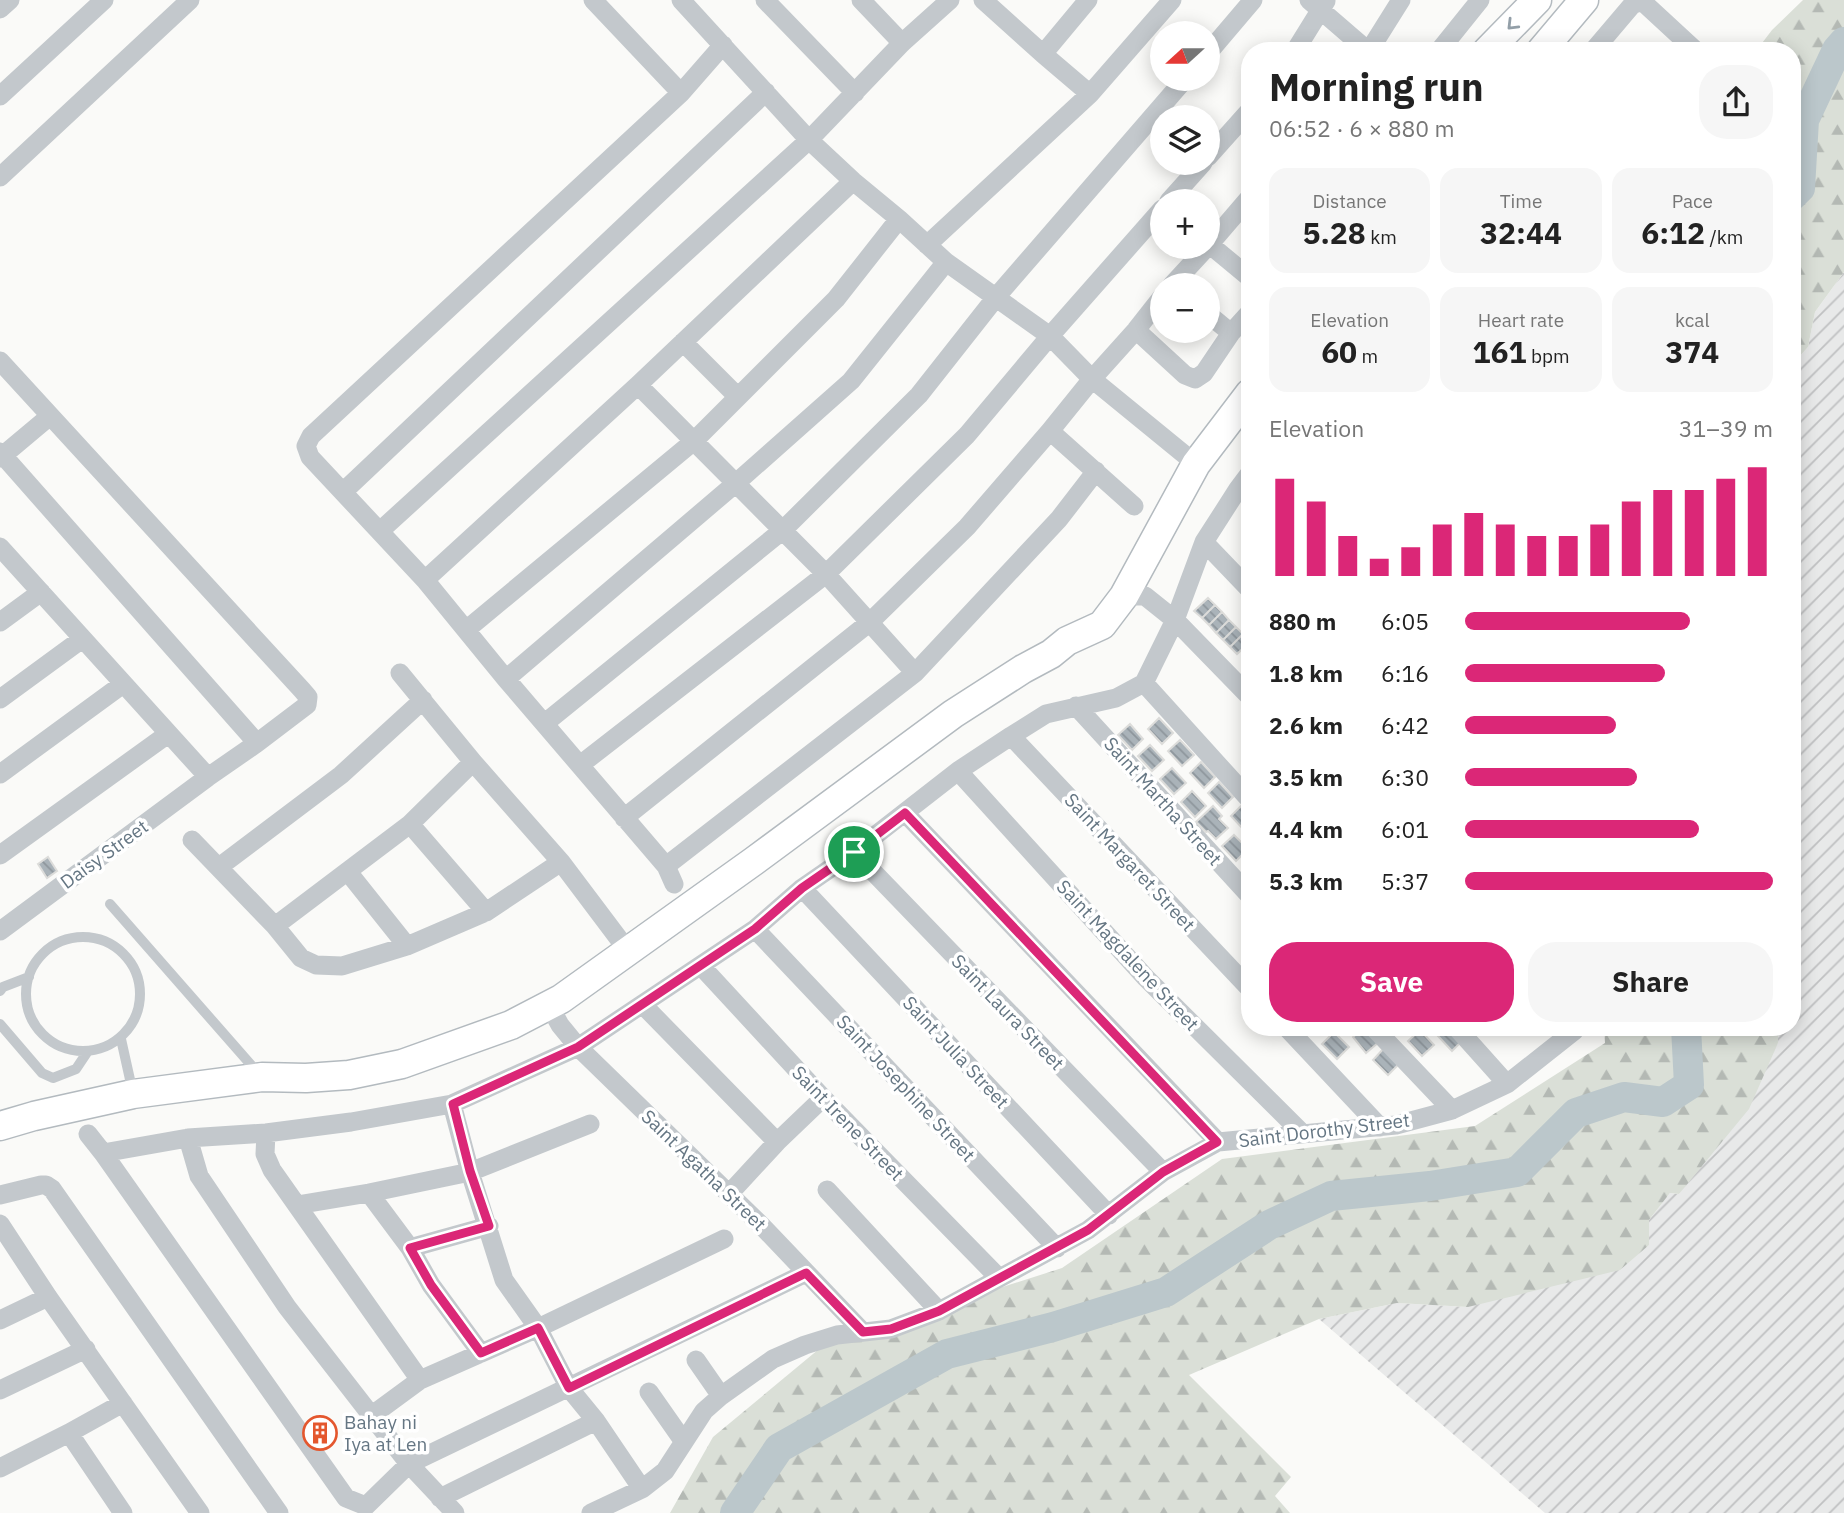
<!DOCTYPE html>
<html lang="en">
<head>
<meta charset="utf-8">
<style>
	body { margin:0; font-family:"IBM Plex Sans",sans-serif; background:#f6f6f6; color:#222; height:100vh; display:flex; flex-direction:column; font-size:26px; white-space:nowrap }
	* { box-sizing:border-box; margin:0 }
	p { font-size:23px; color:#767676 }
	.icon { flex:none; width:38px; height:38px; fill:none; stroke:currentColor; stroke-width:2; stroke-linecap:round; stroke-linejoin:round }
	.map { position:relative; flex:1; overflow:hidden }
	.details { position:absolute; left:1241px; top:42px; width:560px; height:994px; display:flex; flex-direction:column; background:#fff; border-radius:28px; box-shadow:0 4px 18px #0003 }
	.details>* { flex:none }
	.needle { width:46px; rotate:249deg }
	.buttons { position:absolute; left:1150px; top:21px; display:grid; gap:14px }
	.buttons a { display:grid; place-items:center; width:70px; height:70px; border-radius:50%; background:#fff; box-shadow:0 4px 18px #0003; font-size:35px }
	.pin { position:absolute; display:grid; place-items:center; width:60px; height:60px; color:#fff; margin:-30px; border:4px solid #fff; border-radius:50%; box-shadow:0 2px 7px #0007 }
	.round { display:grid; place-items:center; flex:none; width:74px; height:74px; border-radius:28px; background:#f6f6f6 }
	.overview { display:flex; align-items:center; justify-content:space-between; height:119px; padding:0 28px }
	h1 { font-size:38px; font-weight:700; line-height:52px }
	.figures { display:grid; grid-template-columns:repeat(3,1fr); gap:10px; height:119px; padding:7px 28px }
	.figures div { display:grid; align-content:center; border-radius:18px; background:#f6f6f6; text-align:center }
	.figures b { font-size:30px; font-weight:700 }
	.figures small { font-size:19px; font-weight:400 }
	.figures p { font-size:19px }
	.chart { height:196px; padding:14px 28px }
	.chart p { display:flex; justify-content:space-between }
	.chart svg { width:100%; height:126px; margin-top:7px; stroke:#db2777; stroke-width:6 }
	.action { display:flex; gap:14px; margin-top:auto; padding:14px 28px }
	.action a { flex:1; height:80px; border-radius:28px; background:#db2777; color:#fff; font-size:28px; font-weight:700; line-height:80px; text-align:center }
	.action a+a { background:#f6f6f6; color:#222 }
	ul { padding:0 28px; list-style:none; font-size:23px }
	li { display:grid; grid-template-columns:112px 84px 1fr; align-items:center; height:52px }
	li i { height:18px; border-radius:9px; background:#db2777 }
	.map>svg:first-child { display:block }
</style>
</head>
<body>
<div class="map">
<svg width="1844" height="1513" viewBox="0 0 1844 1513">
	<defs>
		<pattern id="industrial-furrows" width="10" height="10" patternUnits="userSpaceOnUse" patternTransform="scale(1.75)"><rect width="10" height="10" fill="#e8e9e9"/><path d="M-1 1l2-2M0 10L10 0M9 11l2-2" fill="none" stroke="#c0c1c2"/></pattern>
		<pattern id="forest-firs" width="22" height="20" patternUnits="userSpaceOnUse" patternTransform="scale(1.75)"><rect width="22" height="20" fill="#dadfd7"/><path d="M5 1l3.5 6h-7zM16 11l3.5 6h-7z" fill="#b4b9b4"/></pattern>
		<pattern id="building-back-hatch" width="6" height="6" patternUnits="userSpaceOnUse" patternTransform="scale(1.75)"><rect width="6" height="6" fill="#aab3b9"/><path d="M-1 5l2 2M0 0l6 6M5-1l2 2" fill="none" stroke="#8e969c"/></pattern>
	</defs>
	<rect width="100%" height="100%" fill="#fafaf8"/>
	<path fill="url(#industrial-furrows)" d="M1844,272V1513H1545L1319,1319L1397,1303L1468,1307L1649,1245V1220L1670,1193L1679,1194L1778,1043V1027H1792V365L1808,347L1815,312Z"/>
	<path fill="url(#forest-firs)" d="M1803,0H1844V272L1815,312L1808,347L1792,365V51H1756L1772,30Z
		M1604,1027H1778V1043L1749,1109L1679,1194L1670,1193L1649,1220V1245L1620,1270L1468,1307L1397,1303L1319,1319L1189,1375L1291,1477L1275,1496L1290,1513H670L713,1437L825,1344L1062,1268L1222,1159L1475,1126L1605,1043Z"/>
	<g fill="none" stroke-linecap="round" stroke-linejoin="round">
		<path stroke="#bbc7cb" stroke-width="30" d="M1792,196L1800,188L1804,120L1837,50L1844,42
			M735,1513L779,1448L947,1354L1053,1327L1166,1292L1269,1225L1331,1196L1430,1186L1517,1172L1576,1113L1624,1097L1663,1102L1689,1085L1686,1027"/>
	</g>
	<path fill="url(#building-back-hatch)" stroke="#dcdcda" stroke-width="2" d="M1208,598L1215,605L1202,618L1194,611Z
		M1215,605L1222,612L1209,625L1202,618Z
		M1222,612L1229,620L1216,633L1209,625Z
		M1229,620L1236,627L1223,640L1216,633Z
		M1236,627L1243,634L1230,647L1223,640Z
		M1243,634L1250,642L1237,654L1230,647Z
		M1159,718L1173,733L1162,744L1148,729Z
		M1130,724L1143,739L1132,750L1118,735Z
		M1180,740L1194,755L1182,766L1168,751Z
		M1150,745L1164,760L1152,771L1138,756Z
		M1201,762L1215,777L1204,788L1190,773Z
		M1172,768L1186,783L1174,794L1160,779Z
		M1219,782L1233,797L1222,808L1208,793Z
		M1192,791L1206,806L1195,817L1181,802Z
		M1242,805L1250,813V826L1245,831L1231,816Z
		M1213,806L1222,816L1219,819L1228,828L1216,839L1208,831L1206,832L1196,822Z
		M1234,835L1248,849L1236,861L1222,846Z
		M48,857L57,871L47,878L38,864Z
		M1364,1027L1379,1042L1366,1053L1353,1037Z
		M1447,1027L1464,1039L1452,1051L1438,1036Z
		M1420,1030L1434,1045L1422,1056L1408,1041Z
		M1334,1032L1349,1047L1337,1059L1322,1044Z
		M1385,1047L1400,1063L1388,1075L1373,1060Z
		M319,1419L331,1436L321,1444L309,1430Z"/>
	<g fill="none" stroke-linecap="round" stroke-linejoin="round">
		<g stroke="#b3babf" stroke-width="31">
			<path id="secondary" d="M1487,51L1537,0
				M1541,51L1584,0
				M0,1126L34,1116L133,1094L262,1077L306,1078L349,1075L402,1064L511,1025L561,999L754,861L953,714L1023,669L1051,654L1067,641L1102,625L1124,596L1196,464L1250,393"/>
		</g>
		<path stroke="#c3c8cc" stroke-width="10" d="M110,904L259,1074
			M26 994a57 57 0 1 1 114 0a57 57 0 1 1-114 0Z
			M0,991L3,987L29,977
			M0,1024L42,1073L53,1078L76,1069L88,1051
			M121,1039L133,1093"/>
		<path stroke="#c3c8cc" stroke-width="19" d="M593,0L681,93
			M681,0L809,140L853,181L899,219L946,262L1050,336L1092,379L1196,464
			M765,0L855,93
			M861,0L902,43
			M983,0L1043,54L1090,94
			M1309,0L1368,51
			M0,9L10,0
			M1295,51L1326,1
			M1369,51L1401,0
			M1439,51L1480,0
			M1593,51L1632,5L1639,2L1644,3L1696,51
			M1208,53L1253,0
			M1043,54L1088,0
			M0,96L104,0
			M1208,157L1250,110
			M0,177L190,0
			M1169,201L1203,163
			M1209,244L1250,278
			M927,245L1090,94L1172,0
			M1208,246L1250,197
			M1172,285L1207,247
			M1208,314L1231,333
			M1136,330L1185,375L1195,379L1204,373L1231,333L1250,312
			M683,342L738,397
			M0,361L302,690L308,697L307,705L257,743L208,777L0,547
			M638,385L826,574L915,673
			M1050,431L1134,506
			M0,452L257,743
			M0,458L50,416
			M343,492L766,92
			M380,531L809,140L902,43L950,0
			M1204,542L1250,590
			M425,580L638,385L853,181
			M1124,596H1145L1175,620L1250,697
			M0,622L41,592
			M466,630L694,441L836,299L899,219
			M400,673L473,762L561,862L628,951
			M506,679L736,483L851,381L946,262
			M1144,683L1250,800
			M0,699L82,639
			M1076,706L1250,896
			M545,723L783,530L919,395L997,296L1185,79
			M1011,736L1250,989
			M580,765L826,574L967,435L1050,336L1162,209
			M958,771L1146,978L1303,1134
			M0,774L123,684
			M905,813L1218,1142
			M624,818L870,622L967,527L1050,431L1092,379L1136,330L1162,297
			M410,824L486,912
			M192,840L275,926L301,958L316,965L342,966L407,946L486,912L561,862
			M854,852L1163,1172
			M0,855L168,734
			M666,866L915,673L1059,519L1096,471
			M219,867L341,775L423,700
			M348,872L407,946
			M674,884L666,866L506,679L425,580L310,457L306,446L311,436L681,93L723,45
			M802,888L1109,1215
			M275,926L410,824L473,762
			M755,929L1057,1248
			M0,931L208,777
			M701,966L823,1098L999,1278
			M549,1005L560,1025L578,1047L761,1225L863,1332
			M643,1005L777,1142
			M1286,1027L1380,1127
			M1373,1027L1452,1110
			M1456,1027L1507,1084
			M452,1104L470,1172L504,1280L538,1328L569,1388L596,1421L642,1489
			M266,1133L265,1154L272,1170L420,1380
			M88,1134L103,1153L346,1498L366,1506L409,1464L806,1273
			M188,1138L199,1176L287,1307L409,1464L455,1513
			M103,1153L188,1138L266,1133L351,1122L452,1104L578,1047L755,929L802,888L854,852L958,771L1011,736L1046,714L1116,698L1144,683L1175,620L1204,542L1238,489L1250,473
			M827,1190L939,1311
			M369,1193L410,1248L431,1285L481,1353
			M729,1194L777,1142L823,1098
			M0,1195L41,1185H46L52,1189L279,1513
			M297,1205L369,1193L470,1172L590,1124
			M0,1224L48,1297L200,1513
			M410,1248L489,1226
			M0,1320L48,1297
			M696,1360L721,1396
			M0,1390L86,1349
			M649,1392L684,1442
			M371,1416L420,1380L538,1328L724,1239
			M69,1433L123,1403
			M0,1468L69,1433L123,1513
			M440,1498L596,1421
			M591,1513L642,1489L665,1471L704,1411L721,1396L773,1359L805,1345L837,1335L891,1329L939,1311L1088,1230L1163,1172L1218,1142L1396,1125L1452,1110L1507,1084L1574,1031L1577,1027"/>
		<use href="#secondary" stroke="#fff" stroke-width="28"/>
	</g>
	<defs><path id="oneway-chevron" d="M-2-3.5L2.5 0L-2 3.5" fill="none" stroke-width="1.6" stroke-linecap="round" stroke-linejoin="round" transform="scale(1.75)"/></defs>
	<use stroke="#939fa8" href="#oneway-chevron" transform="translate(1512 25) rotate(135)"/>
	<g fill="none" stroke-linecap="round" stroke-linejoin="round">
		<g stroke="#fff" stroke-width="14">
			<path id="route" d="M905,813L1217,1142L1163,1172L1088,1230L939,1311L891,1329L863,1332L806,1273L569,1388L538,1328L481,1353L431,1285L410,1248L489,1226L470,1171L453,1104L578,1047L755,929L802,888L854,852Z"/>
		</g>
		<use href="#route" stroke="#db2777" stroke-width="9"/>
	</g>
	<defs>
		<g id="building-ring" transform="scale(1.75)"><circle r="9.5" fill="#fff" stroke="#e4572e" stroke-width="1.5"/><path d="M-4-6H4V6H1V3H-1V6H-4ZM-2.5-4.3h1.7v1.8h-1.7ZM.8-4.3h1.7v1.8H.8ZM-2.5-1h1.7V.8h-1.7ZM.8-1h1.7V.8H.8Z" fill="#e4572e"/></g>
	</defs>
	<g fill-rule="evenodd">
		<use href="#building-ring" x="320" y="1433"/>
	</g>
	<g text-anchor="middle" stroke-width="7" stroke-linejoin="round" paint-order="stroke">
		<g font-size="19" fill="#657683" stroke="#fff">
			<text transform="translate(1163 801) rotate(48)" y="7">Saint Martha Street</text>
			<text transform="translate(104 854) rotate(-36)" y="7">Daisy Street</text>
			<text transform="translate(1130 862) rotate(47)" y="7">Saint Margaret Street</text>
			<text transform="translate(1128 955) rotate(47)" y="7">Saint Magdalene Street</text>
			<text transform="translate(1008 1012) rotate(46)" y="7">Saint Laura Street</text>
			<text transform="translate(956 1052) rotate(47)" y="7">Saint Julia Street</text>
			<text transform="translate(906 1088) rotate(47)" y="7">Saint Josephine Street</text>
			<text transform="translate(848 1123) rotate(46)" y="7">Saint Irene Street</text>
			<text transform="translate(1324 1130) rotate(-7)" y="7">Saint Dorothy Street</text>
			<text transform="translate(704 1170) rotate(44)" y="7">Saint Agatha Street</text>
		</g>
		<g font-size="19" fill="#657683" stroke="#fff" text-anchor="start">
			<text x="344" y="1429">Bahay ni<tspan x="344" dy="22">Iya at Len</tspan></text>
		</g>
	</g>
</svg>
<div class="buttons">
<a><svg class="needle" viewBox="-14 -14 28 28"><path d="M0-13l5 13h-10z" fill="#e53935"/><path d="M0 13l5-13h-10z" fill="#767676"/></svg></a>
<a><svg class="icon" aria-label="layers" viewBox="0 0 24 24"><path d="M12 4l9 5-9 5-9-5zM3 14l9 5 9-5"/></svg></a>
<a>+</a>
<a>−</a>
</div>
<div class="pin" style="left:854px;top:852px;background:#1e9e55"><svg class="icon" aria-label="arrive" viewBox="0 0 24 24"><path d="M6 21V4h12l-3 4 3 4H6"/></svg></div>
<section class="details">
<div class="overview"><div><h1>Morning run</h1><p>06:52 · 6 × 880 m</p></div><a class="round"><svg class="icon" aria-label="share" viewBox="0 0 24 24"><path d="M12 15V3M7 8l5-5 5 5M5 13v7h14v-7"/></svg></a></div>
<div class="figures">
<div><p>Distance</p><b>5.28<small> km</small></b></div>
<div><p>Time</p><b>32:44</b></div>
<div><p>Pace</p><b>6:12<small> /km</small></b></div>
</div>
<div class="figures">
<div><p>Elevation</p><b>60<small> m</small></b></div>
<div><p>Heart rate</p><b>161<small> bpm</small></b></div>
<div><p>kcal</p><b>374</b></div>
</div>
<div class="chart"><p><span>Elevation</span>31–39 m</p>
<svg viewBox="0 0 160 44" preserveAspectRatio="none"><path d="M5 44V10M15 44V18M25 44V30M35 44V38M45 44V34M55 44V26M65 44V22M75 44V26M85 44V30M95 44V30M105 44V26M115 44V18M125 44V14M135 44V14M145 44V10M155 44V6"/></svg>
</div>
<ul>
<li><b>880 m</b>6:05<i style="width:73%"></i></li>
<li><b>1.8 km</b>6:16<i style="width:65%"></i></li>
<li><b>2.6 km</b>6:42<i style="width:49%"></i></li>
<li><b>3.5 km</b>6:30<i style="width:56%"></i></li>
<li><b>4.4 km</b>6:01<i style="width:76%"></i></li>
<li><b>5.3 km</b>5:37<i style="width:100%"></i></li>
</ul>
<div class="action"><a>Save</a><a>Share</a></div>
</section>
</div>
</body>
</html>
